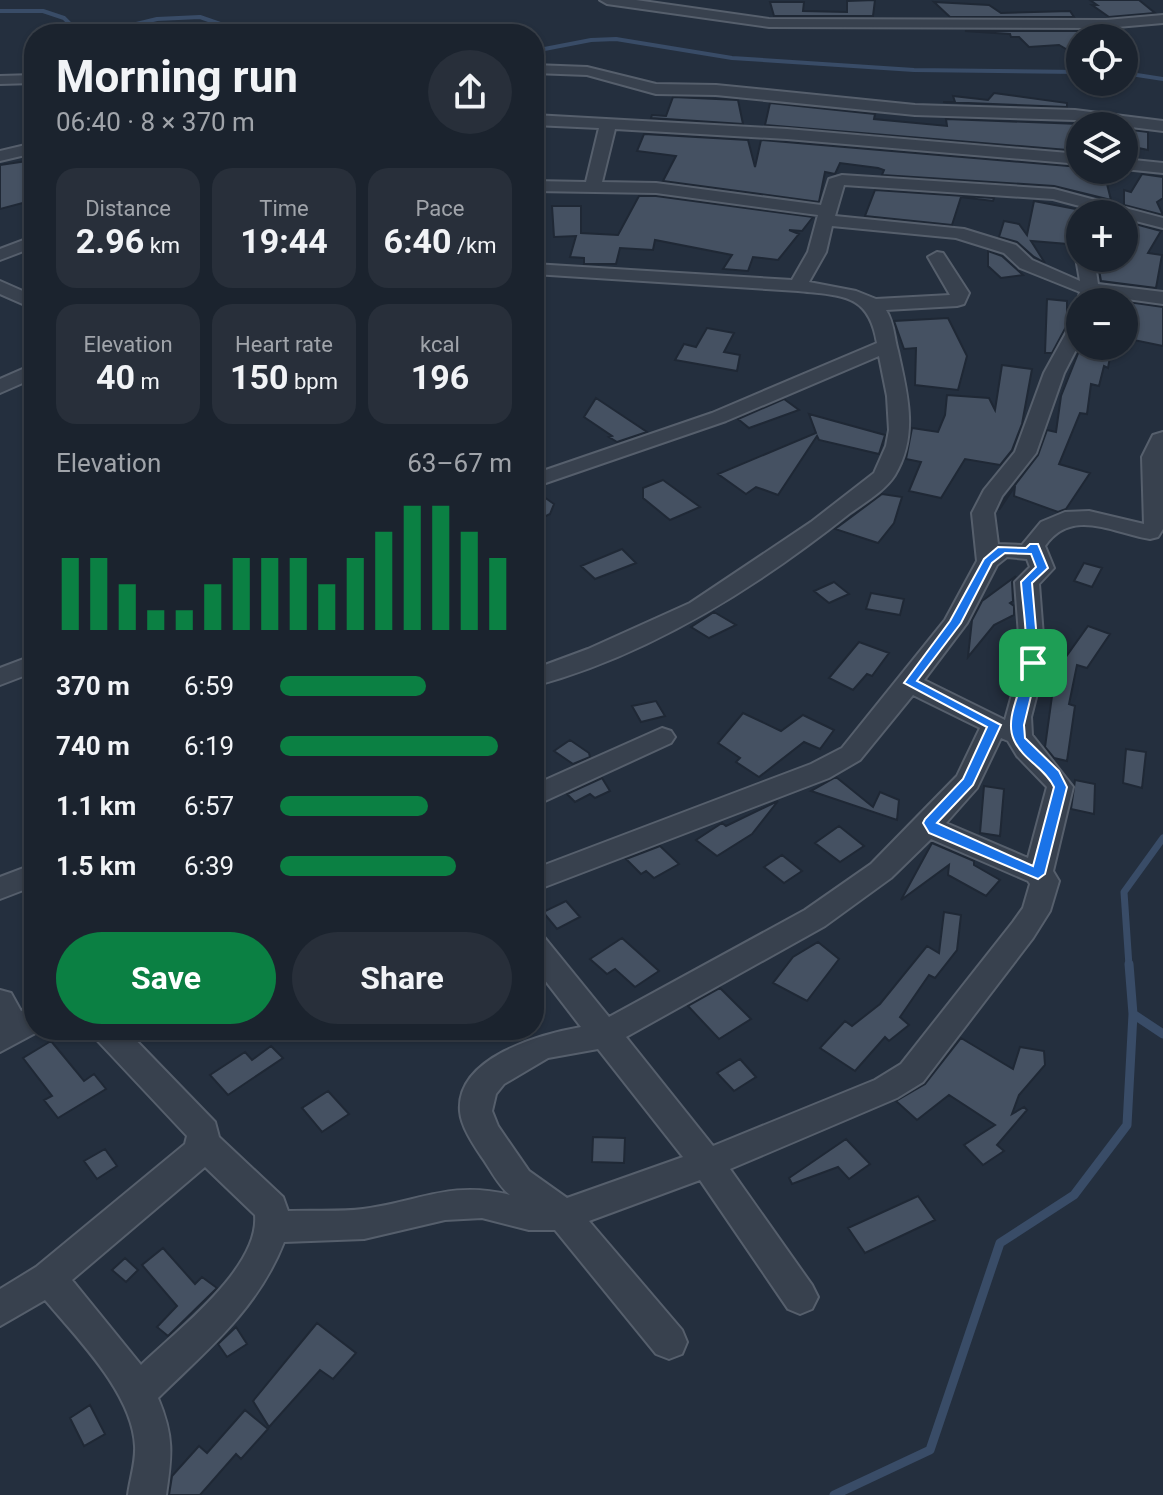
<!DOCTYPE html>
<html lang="en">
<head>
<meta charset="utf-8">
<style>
	body { margin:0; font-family:Roboto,sans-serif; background:#282f3a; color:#f1f3f6; height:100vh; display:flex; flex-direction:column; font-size:30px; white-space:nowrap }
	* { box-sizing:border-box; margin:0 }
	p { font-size:26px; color:#a0a4aa }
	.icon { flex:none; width:44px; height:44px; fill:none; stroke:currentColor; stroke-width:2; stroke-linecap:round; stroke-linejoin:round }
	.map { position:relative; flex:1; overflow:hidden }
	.details { position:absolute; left:24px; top:24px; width:520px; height:1016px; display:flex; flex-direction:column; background:#1b232e; border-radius:32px; box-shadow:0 2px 6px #0004,0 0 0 2px #39404a }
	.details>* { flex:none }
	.fabs { position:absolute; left:1066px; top:24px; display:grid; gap:16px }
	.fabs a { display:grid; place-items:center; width:72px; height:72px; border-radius:50%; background:#1b232e; box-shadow:0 2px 6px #0004,0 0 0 2px #39404a; font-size:40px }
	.pin { position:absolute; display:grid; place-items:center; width:68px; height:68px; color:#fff; margin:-34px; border-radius:16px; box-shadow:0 4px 12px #0006 }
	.round { display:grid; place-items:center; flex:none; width:84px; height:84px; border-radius:42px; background:#282f3a }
	.head { display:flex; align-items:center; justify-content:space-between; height:136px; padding:0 32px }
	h1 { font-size:44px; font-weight:700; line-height:60px }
	.stats { display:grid; grid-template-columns:repeat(3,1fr); gap:12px; height:136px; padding:8px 32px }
	.stats div { display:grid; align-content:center; border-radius:20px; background:#282f3a; text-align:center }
	.stats b { font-size:34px; font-weight:700 }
	.stats small { font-size:22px; font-weight:400 }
	.stats p { font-size:22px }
	.chart { height:224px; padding:16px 32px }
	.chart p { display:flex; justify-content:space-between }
	.chart svg { width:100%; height:144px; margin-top:8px; stroke:#0b8043; stroke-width:6 }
	.primary-button { display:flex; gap:16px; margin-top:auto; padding:16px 32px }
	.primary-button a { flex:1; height:92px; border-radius:48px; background:#0b8043; color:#fff; font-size:32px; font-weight:700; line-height:92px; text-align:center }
	.primary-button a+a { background:#282f3a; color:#f1f3f6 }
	ul { padding:0 32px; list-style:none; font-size:26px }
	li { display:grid; grid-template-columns:128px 96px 1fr; align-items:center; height:60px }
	li i { height:20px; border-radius:10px; background:#0b8043 }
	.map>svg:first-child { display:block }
</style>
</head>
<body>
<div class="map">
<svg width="1163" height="1495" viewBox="0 0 1163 1495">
	<rect width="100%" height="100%" fill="#242f3e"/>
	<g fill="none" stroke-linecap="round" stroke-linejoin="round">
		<path stroke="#394c67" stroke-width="4" d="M0,11H43L64,18L75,29L99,33L157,19L200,17L249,34
			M534,51L591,40L616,39L732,58L914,70L1080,72
			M1124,73L1163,79"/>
		<path stroke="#394c67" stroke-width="7" d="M1129,966L1124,892L1163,838"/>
		<path stroke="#394c67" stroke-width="9" d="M1133,1014L1163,1034
			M834,1495L930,1450L1000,1243L1074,1195L1127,1125L1133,1014L1129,964"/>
	</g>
	<path fill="#455162" stroke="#1f2835" stroke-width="2" d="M875,0L873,16H774L770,2H804L803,11L847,12V1Z
		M1090,0H1139L1155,13L1109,17L1092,5H1097Z
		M934,2L989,5L1001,13L1070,11L1074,17H950Z
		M965,31H1081L1085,38H1080V46L1066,49L1059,45L1029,47L1019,37H1011L1010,34Z
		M994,93L1067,103V107L943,102H955L953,96L988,100Z
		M673,97L738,100L743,124L651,118L652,115L666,116Z
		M770,103L875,114L874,119L947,126L946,119L1080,124V151L765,125Z
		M1132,130L1148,132V150L1124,145Z
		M644,134L748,140L755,167L761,140L1080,167V171L1104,172L1111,200L1054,186L882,175L884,170L878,168L840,163L835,174L825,172L819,202L663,181L676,156L637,151Z
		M34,160V200L0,209V165Z
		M1142,174L1163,177V198L1157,202L1163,215L1124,205V190L1131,192Z
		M875,190L994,198L993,201L961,197L952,225L865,216Z
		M639,196H656L813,217L802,231L789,230L799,234L778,260L753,257L748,271L723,269L732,255L655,240L653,250L620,248L616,264H584V258L570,257L576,236L554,237L552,206H581V233L618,235Z
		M1034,201L1081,210L1080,245L1031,241L1045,263L1034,257L1017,242L999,237L1004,221L1019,224L1027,235Z
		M1124,221L1161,231L1148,253L1162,255L1156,288L1101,281L1098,264L1124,265Z
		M988,251L1002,256L1023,275L1001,278L988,266Z
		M1100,298L1163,307V346L1124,338V302H1099Z
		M1047,299L1067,301V325L1052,353H1045Z
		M948,318L967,356L958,390L915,385L916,348L904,349L894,321Z
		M707,328L734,333L724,352L740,355L737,371L675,360L684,344L696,347Z
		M1081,346H1112L1108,368L1104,366L1099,386L1091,384L1087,414L1080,413L1059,464L1090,473L1066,509L1058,512L1014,496L1015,486L999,510L1005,498L1038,455L1047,430L1056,432L1061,396Z
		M1002,365L1032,369L1022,424L1012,450L1000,465L965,459L941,498L909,491L921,462L906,459L912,428L938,432L945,415L947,395L989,398L995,410Z
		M596,398L647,432L617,442L609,437L612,436L584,417Z
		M784,399L799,410L749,428L738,419Z
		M809,414L885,435L879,454L819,440L817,436L778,495L756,487L746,494L718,474L816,433Z
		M663,480L700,507L670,520L643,498V488Z
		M534,490L554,504L550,514L542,518L534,511Z
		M882,494L902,497L894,523L878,543L835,529Z
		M622,549L636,563L595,579L581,566Z
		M1084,563L1102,568L1092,587L1074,581Z
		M1016,576L1012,582L1013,601L1010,603L1014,606V615L994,625L968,657L972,620L982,601Z
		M834,582L849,594L829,603L814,591Z
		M871,593L904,599L900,615L866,609Z
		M714,612L736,625L709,638L691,627Z
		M1088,626L1110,634L1087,668L1077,665L1069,704L1075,706L1067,761L1054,758L1045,747L1052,696L1058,668Z
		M859,642L889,653L872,676L867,674L853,690L829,678Z
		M656,701L665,716L641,722L632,706Z
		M743,713L781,731L803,715L834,730L820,749L804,742L759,777L736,762L740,758L718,743Z
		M570,740L589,753L590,757L573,764L554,751Z
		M1126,749L1146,752L1142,788L1123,783Z
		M836,777L873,807L880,792L899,800L897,820L811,791Z
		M602,778L610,791L595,798L590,794L575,802L567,794Z
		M1075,780L1095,784L1094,814L1071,809Z
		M984,786L1004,789L1000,836L980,833Z
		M778,801L752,834L717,856L696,840L722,823L726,826Z
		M839,826L864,846L840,862L815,843Z
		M932,843L974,861V865L1000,880L986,896L948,875L949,865L901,900Z
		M660,846L679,864L654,878L646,871L641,874L626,859Z
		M782,855L802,871L784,883L764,867Z
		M566,901L580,917L557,929L543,912Z
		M944,912L961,915L957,950L935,978L929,975L900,1017L909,1025L889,1041L885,1037L855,1071L820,1048L845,1021L852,1026L880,1004L927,946L939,953Z
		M622,938L659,971L635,987L615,969L607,974L590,959Z
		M818,942L839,959L807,1001L773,983L793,957Z
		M720,988L751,1019L719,1039L688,1006Z
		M961,1038L1013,1069L1020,1047L1044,1051L1045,1065L1019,1095L1012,1114L1024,1107L1027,1110L997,1145L1004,1151L983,1165L964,1145L995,1125L949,1095L917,1120L896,1101L925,1084Z
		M51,1041L84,1081L94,1074L106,1089L58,1118L44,1100L52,1096L23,1058Z
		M271,1046L283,1058L228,1095L210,1075L245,1052L252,1060Z
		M740,1059L756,1077L734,1091L717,1073Z
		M328,1091L349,1114L322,1132L302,1108Z
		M593,1137L625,1138L624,1163L592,1162Z
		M846,1139L870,1164L849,1179L838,1167L792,1184L789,1178Z
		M105,1149L117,1166L97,1179L84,1161Z
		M918,1196L935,1220L865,1253L848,1228Z
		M163,1248L195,1284L202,1277L217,1288L168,1336L157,1327L177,1306L142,1265Z
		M125,1258L138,1270L126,1282L112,1270Z
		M317,1323L356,1353L333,1379L320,1370L269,1427L253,1401Z
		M236,1327L247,1344L227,1357L218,1344Z
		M90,1405L105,1434L84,1446L70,1418Z
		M245,1410L268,1429L241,1459L236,1454L200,1495H169L172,1476L199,1446L207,1453Z"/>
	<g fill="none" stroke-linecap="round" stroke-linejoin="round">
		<g stroke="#565f6c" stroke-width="4">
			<path id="minor" d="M600,0H636L769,19L1106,20L1163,15V23L1106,28L769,27L607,4Z
				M534,65L587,67L656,84L716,85L915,105L1075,110L1163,121V131L1075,120L915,115L716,95L656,94L587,75L534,73Z
				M34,75V83L0,84V76Z
				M534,115L787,129L1080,154V164L787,139L615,129L602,182L656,183L821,205L829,179L842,175L1054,189L1163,218V228L1124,218V214H1110L1053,199L844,185L835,216L964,229L1016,245L1032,260L1080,281L1076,258L1080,254V258H1094L1098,284L1163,292V304L1098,295L1096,302H1080V305L1078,302L1080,292L1020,268L1004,253L956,238L832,226L826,252L809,282L856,291L876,299L950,295L928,257L937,252L943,253L969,293L964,304L957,306L886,310C894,322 894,337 898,351C907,392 919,435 895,475C885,491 864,503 849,514C756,588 649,655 534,686V669L588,649L690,603L811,522L874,473L886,446L889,430L887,396L879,356L726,421L534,487V474L712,413L877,343C869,293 842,296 798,291L534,274V264L792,280L808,252L818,215L656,193L534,191V181L586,182L599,128L534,125Z
				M34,143V153L0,161V151Z
				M1124,159L1163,163V173L1124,169Z
				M34,236V247L0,260V249Z
				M0,281L34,296V309L0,294Z
				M1080,318V342L1064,373L1036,453L1002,496L994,513L998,544L1022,545L1041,522L1065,512L1089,511L1144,524L1142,457L1153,435L1163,432V529L1158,537L1150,539C1113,533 1072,507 1045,546L1054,568L1039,584L1045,662L1031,717L1032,735L1073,787L1053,871L1059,881L1050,911L1033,938L923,1082L897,1098L730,1169L812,1285L818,1297L812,1309L800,1314L788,1309L700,1180L589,1221L682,1330L687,1342L682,1354L669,1359L656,1354L555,1230H529L482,1218L445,1220L364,1239L284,1242C257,1310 209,1348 158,1398C174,1436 172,1455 166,1495H128C130,1479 136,1462 135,1446C133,1394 77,1338 45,1300L0,1326V1289L36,1267L185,1144L187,1136L96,1039L92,1030H126L215,1122L219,1137L283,1197L288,1211C313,1210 339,1212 363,1209C419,1202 450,1180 510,1195C498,1186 490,1168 481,1156C473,1144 461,1126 460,1111C456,1057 541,1034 581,1027L534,966V934L544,937L609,1017L805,910L871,864L957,776L980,728L913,695L860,760L829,778L534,891V869L811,764L842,748L945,620L977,561L972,513L984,490L1015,452L1044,373L1071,324ZM1007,557L1027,559L1030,567L1015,582L1021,662L1005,720L924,680L967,623L997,565ZM1001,738L1008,741L1017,756L1047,787L1028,858L946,823L977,788ZM931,839L1028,881L1030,884L1023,908L1013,922L901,1064L875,1080L713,1146L626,1037L825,926L891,878ZM598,1049L683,1157L567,1198L529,1171L498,1126L492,1111L496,1094L504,1084L548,1058ZM205,1167L255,1215C260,1268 176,1331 141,1365L72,1280Z
				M34,364V378L0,393V379Z
				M34,655V672L0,685V668Z
				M662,728L671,731L675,737L671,743L534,806V785Z
				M34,864V886L0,899V877Z
				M0,990L11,993L21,1011L34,1007V1030H41L0,1052Z"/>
		</g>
		<use href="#minor" fill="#38414e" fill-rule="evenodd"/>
	</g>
	<path fill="#1a73e8" stroke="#fff" stroke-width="2" fill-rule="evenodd" d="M1030,544H1038L1048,568L1032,583L1039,663L1024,725L1025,738L1059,771L1067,787L1045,874L1038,879L929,833L923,823L925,819L963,779L987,727L904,683L950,621L984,559L998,547L1026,548ZM1005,553L1031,554L1036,567L1021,582C1023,608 1028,636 1026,662C1025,686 1003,717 1014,740C1023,760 1045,768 1054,787L1033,866L937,823L973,785L1001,725L917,681L961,623L992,563Z"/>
</svg>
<div class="fabs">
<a><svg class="icon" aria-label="locate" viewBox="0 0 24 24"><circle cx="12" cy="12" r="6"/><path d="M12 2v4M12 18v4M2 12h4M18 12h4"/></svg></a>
<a><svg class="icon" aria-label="layers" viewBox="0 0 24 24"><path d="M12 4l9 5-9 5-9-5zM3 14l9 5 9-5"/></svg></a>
<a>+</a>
<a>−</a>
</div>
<div class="pin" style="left:1033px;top:663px;background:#1e9e55"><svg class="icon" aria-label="arrive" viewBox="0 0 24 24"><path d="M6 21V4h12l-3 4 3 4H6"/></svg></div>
<section class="details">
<div class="head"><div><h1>Morning run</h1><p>06:40 · 8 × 370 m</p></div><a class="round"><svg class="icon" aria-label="share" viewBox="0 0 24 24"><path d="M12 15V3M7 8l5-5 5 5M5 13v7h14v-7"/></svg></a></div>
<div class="stats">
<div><p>Distance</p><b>2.96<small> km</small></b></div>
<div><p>Time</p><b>19:44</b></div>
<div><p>Pace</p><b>6:40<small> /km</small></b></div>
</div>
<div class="stats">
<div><p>Elevation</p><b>40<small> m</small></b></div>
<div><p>Heart rate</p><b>150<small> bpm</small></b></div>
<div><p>kcal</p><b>196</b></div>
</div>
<div class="chart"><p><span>Elevation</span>63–67 m</p>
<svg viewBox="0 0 160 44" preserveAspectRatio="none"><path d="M5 44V22M15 44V22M25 44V30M35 44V38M45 44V38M55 44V30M65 44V22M75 44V22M85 44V22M95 44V30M105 44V22M115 44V14M125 44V6M135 44V6M145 44V14M155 44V22"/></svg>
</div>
<ul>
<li><b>370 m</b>6:59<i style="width:63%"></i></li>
<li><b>740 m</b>6:19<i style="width:94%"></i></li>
<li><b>1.1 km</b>6:57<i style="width:64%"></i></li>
<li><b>1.5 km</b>6:39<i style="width:76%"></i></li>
</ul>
<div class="primary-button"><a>Save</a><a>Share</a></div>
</section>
</div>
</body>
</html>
